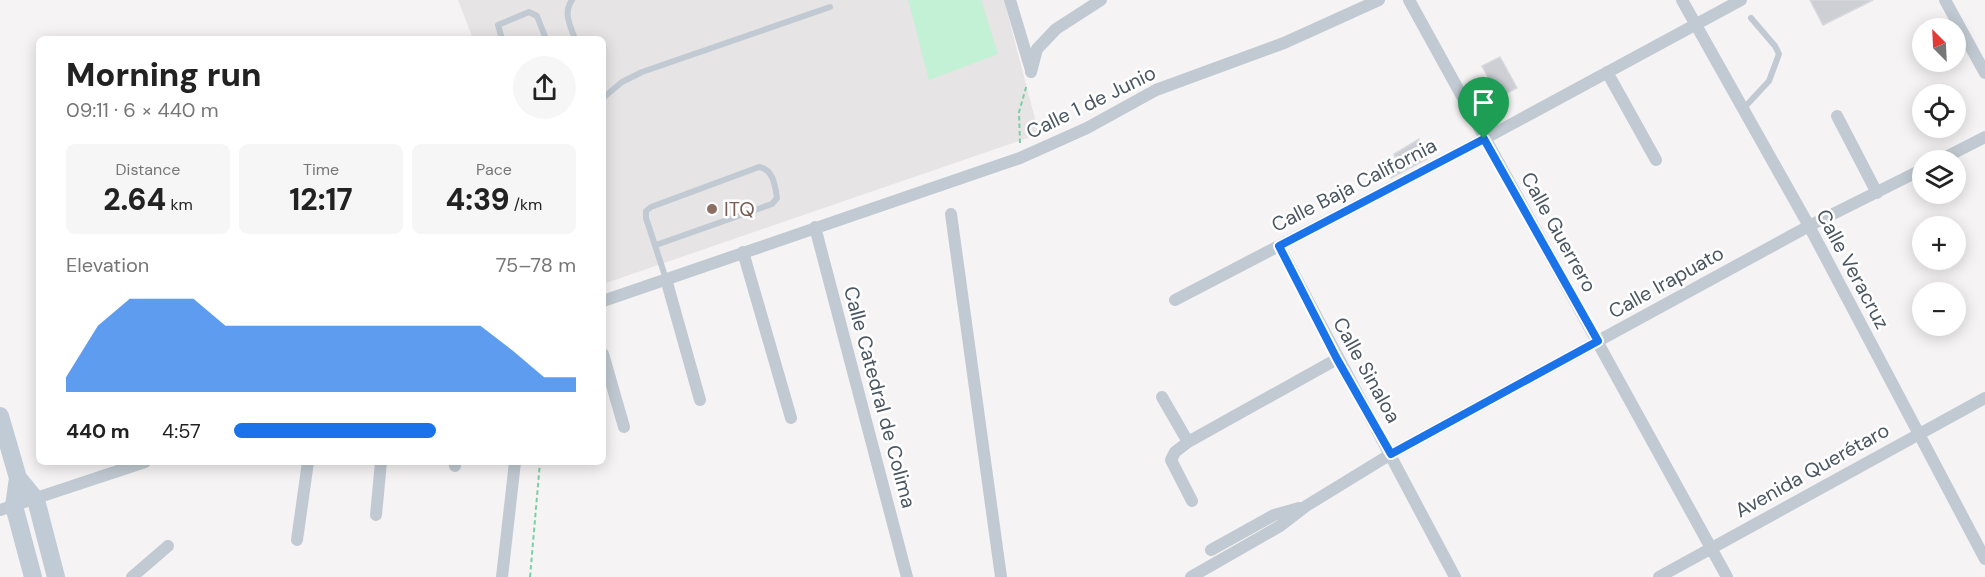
<!DOCTYPE html>
<html lang="en">
<head>
<meta charset="utf-8">
<style>
	body { margin:0; font-family:"DM Sans",sans-serif; background:#f6f6f6; color:#222; height:100vh; display:flex; flex-direction:column; font-size:22px; white-space:nowrap }
	* { box-sizing:border-box; margin:0 }
	p { font-size:20px; color:#767676 }
	.icon { flex:none; width:33px; height:33px; fill:none; stroke:currentColor; stroke-width:2; stroke-linecap:round; stroke-linejoin:round }
	.map { position:relative; flex:1; overflow:hidden }
	.sheet { position:absolute; left:36px; top:36px; width:570px; height:429px; display:flex; flex-direction:column; background:#fff; border-radius:9px; box-shadow:0 3px 15px #0003 }
	.sheet>* { flex:none }
	.needle { width:39px; rotate:336deg }
	.fabs { position:absolute; left:1912px; top:18px; display:grid; gap:12px }
	.fabs a { display:grid; place-items:center; width:54px; height:54px; border-radius:50%; background:#fff; box-shadow:0 3px 15px #0003; font-size:30px }
	.pin { position:absolute; display:grid; place-items:center; width:51px; height:51px; color:#fff; margin:-62px -26px; border-radius:50% 50% 50% 0; rotate:-45deg; box-shadow:0 0 6px #0007 }
	.pin .icon { rotate:45deg }
	.round { display:grid; place-items:center; flex:none; width:63px; height:63px; border-radius:32px; background:#f6f6f6 }
	.headline { display:flex; align-items:center; justify-content:space-between; height:102px; padding:0 30px }
	h1 { font-size:33px; font-weight:800; line-height:45px }
	.metrics { display:grid; grid-template-columns:repeat(3,1fr); gap:9px; height:102px; padding:6px 30px }
	.metrics div { display:grid; align-content:center; border-radius:9px; background:#f6f6f6; text-align:center }
	.metrics b { font-size:30px; font-weight:800 }
	.metrics small { font-size:16px; font-weight:400 }
	.metrics p { font-size:16px }
	.chart { height:168px; padding:12px 30px }
	.chart p { display:flex; justify-content:space-between }
	.chart svg { width:100%; height:108px; margin-top:6px; fill:#1a73e8; opacity:.7 }
	ul { padding:0 30px; list-style:none; font-size:20px }
	li { display:grid; grid-template-columns:96px 72px 1fr; align-items:center; height:45px }
	li i { height:15px; border-radius:8px; background:#1a73e8 }
	.map>svg:first-child { display:block }
</style>
</head>
<body>
<div class="map">
<svg width="1985" height="577" viewBox="0 0 1985 577">
	<rect width="100%" height="100%" fill="#f5f3f3"/>
	<path fill="#e6e4e5" d="M458,0H1004L1039,134L603,284V39H473Z"/>
	<path fill="#c3f1d5" d="M908,0H981L998,54L929,80Z"/>
	<path fill="#cdcfd5" stroke="#d7d9de" stroke-width="1.5" d="M1810,0H1873L1823,25Z
		M1500,57L1517,88L1499,97L1482,66Z
		M1419,139L1427,159L1391,178L1382,163L1396,160L1394,154Z"/>
	<g fill="none" stroke-linecap="round" stroke-linejoin="round">
		<path stroke="#7ad0a6" stroke-width="2" stroke-dasharray="4.5 3" stroke-linecap="butt" d="M1020,143L1019,112L1027,84
			M530,577L540,462"/>
		<path stroke="#c1cad2" stroke-width="6" d="M572,0C563,13 570,25 575,39
			M502,39L498,25L529,12L537,16L546,39
			M603,98L622,82L642,72L830,7
			M1743,109L1769,81L1779,54L1775,46L1751,18
			M656,245L772,204L777,198C775,185 773,169 759,167L651,207L646,211V218L666,279"/>
		<path stroke="#c1cad2" stroke-width="12" d="M1010,0L1031,70
			M1409,0L1727,577
			M1682,0L1809,226L1985,559
			M1945,0L1985,73
			M1031,72L1037,49L1056,29L1101,0
			M1607,72L1656,160
			M1837,116L1877,193
			M1940,160L1985,137
			M951,214L1001,577
			M815,227L907,577
			M1279,246L1455,577
			M743,252L791,418
			M666,279L700,400
			M1175,300L1484,139L1741,0
			M603,301L1020,158L1087,128L1156,90L1284,43L1379,0
			M603,354L624,427
			M1162,397L1188,442
			M455,466V462
			M1192,501L1171,460L1175,452L1188,442L1337,359
			M0,510L145,462
			M376,515L381,462
			M297,540L308,462
			M1211,550L1274,515L1299,508
			M132,577L168,546
			M502,577L515,462
			M1191,577L1280,526L1306,506L1391,454L1809,226L1923,169
			M1659,577L1985,398"/>
		<path stroke="#c1cbd6" stroke-width="18" d="M0,416L18,478L14,506L33,577
			M18,478L36,500L56,577"/>
	</g>
	<g fill="none" stroke-linecap="round" stroke-linejoin="round">
		<g stroke="#fff" stroke-width="12">
			<path id="route" d="M1484,139L1598,341L1391,454L1337,359L1279,246Z"/>
		</g>
		<use href="#route" stroke="#1a73e8" stroke-width="8"/>
	</g>
	<circle fill="#8d6e63" stroke="#fff" stroke-width="2" cx="712" cy="209" r="6"/>
	<g text-anchor="middle" stroke-width="5" stroke-linejoin="round" paint-order="stroke">
		<g font-size="20" fill="#4a5661" stroke="#fff">
			<text transform="translate(1091 102) rotate(-26)" y="7">Calle 1 de Junio</text>
			<text transform="translate(1354 185) rotate(-27)" y="7">Calle Baja California</text>
			<text transform="translate(1559 232) rotate(61)" y="7">Calle Guerrero</text>
			<text transform="translate(1853 269) rotate(62)" y="7">Calle Veracruz</text>
			<text transform="translate(1666 282) rotate(-29)" y="7">Calle Irapuato</text>
			<text transform="translate(1367 370) rotate(61)" y="7">Calle Sinaloa</text>
			<text transform="translate(880 397) rotate(75)" y="7">Calle Catedral de Colima</text>
			<text transform="translate(1812 470) rotate(-29)" y="7">Avenida Querétaro</text>
		</g>
		<g font-size="20" fill="#785e54" stroke="#fff" text-anchor="start">
			<text x="724" y="216">ITQ</text>
		</g>
	</g>
</svg>
<div class="fabs">
<a><svg class="needle" viewBox="-14 -14 28 28"><path d="M0-13l5 13h-10z" fill="#e53935"/><path d="M0 13l5-13h-10z" fill="#767676"/></svg></a>
<a><svg class="icon" aria-label="locate" viewBox="0 0 24 24"><circle cx="12" cy="12" r="6"/><path d="M12 2v4M12 18v4M2 12h4M18 12h4"/></svg></a>
<a><svg class="icon" aria-label="layers" viewBox="0 0 24 24"><path d="M12 4l9 5-9 5-9-5zM3 14l9 5 9-5"/></svg></a>
<a>+</a>
<a>−</a>
</div>
<div class="pin" style="left:1484px;top:139px;background:#1e9e55"><svg class="icon" aria-label="arrive" viewBox="0 0 24 24"><path d="M6 21V4h12l-3 4 3 4H6"/></svg></div>
<section class="sheet">
<div class="headline"><div><h1>Morning run</h1><p>09:11 · 6 × 440 m</p></div><a class="round"><svg class="icon" aria-label="share" viewBox="0 0 24 24"><path d="M12 15V3M7 8l5-5 5 5M5 13v7h14v-7"/></svg></a></div>
<div class="metrics">
<div><p>Distance</p><b>2.64<small> km</small></b></div>
<div><p>Time</p><b>12:17</b></div>
<div><p>Pace</p><b>4:39<small> /km</small></b></div>
</div>
<div class="chart"><p><span>Elevation</span>75–78 m</p>
<svg viewBox="0 0 160 44" preserveAspectRatio="none"><path d="M0 44V38L10 17L20 6L30 6L40 6L50 17L60 17L70 17L80 17L90 17L100 17L110 17L120 17L130 17L140 27L150 38L160 38V44z"/></svg>
</div>
<ul>
<li><b>440 m</b>4:57<i style="width:59%"></i></li>
</ul>
</section>
</div>
</body>
</html>
